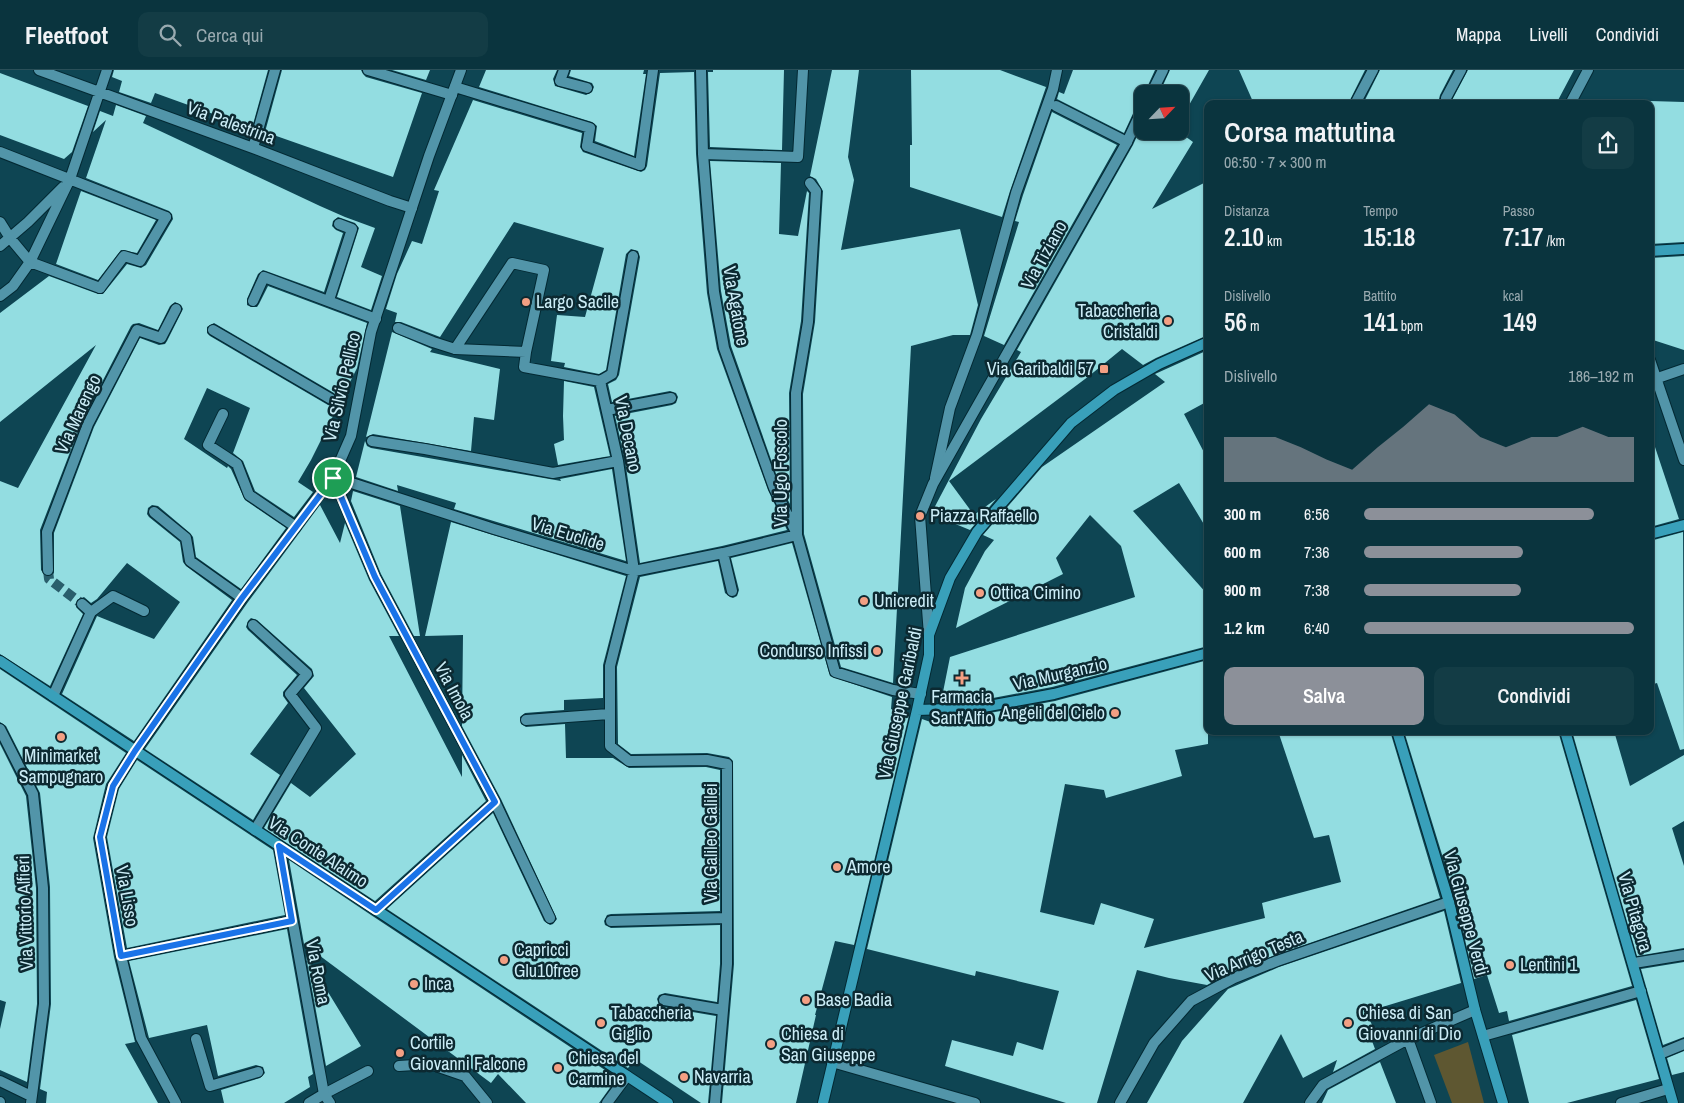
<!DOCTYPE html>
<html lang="it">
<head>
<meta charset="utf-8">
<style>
	body { margin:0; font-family:"Archivo Narrow",sans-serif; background:#133c45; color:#f1f3f6; height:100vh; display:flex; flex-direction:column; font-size:19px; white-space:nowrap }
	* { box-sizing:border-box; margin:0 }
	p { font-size:16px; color:#99aab0 }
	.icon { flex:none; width:28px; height:28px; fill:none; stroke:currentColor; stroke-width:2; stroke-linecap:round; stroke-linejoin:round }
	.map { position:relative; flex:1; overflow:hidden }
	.panel { position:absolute; left:1204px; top:30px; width:450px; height:635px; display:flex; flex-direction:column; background:#0a343e; border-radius:10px; box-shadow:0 1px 4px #0004,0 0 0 1px #2a4f58 }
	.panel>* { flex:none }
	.needle { width:32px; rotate:65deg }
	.tools { position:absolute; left:1134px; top:15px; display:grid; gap:10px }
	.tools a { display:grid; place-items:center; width:55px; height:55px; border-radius:10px; background:#0a343e; box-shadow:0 1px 4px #0004,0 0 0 1px #2a4f58; font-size:25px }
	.pin { position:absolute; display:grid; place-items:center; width:42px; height:42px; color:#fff; margin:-21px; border:2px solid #fff; border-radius:50%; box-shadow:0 1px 5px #0007 }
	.round { display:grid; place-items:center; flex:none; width:52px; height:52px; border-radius:10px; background:#133c45 }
	.overview { display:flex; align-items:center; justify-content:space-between; height:85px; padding:0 20px }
	h1 { font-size:28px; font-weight:600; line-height:38px }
	.figures { display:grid; grid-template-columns:repeat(3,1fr); gap:8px; height:85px; padding:5px 20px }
	.figures div { display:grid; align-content:center }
	.figures b { font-size:25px; font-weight:600 }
	.figures small { font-size:14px; font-weight:400 }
	.figures p { font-size:14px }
	.chart { height:140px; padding:10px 20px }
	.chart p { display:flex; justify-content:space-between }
	.chart svg { width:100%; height:90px; margin-top:5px; fill:#8c9099; opacity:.7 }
	.cta { display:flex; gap:10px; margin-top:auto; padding:10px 20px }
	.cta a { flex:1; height:58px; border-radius:10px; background:#8c9099; color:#fff; font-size:20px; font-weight:600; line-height:58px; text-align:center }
	.cta a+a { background:#133c45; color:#f1f3f6 }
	ul { padding:0 20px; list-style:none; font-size:16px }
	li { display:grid; grid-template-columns:80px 60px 1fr; align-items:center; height:38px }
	li i { height:12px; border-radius:6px; background:#8c9099 }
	header { display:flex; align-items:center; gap:30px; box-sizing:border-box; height:70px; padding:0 25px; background:#0a343e; border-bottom:1px solid #2a4f58 }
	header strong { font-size:24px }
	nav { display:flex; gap:28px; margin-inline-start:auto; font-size:18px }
	.search { width:350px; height:45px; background:#133c45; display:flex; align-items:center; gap:12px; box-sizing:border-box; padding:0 18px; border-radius:10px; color:#99aab0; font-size:19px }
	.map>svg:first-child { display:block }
</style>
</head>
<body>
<header>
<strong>Fleetfoot</strong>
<div class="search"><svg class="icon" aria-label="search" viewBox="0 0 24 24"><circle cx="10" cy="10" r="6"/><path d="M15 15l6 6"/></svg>Cerca qui</div>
<nav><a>Mappa</a><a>Livelli</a><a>Condividi</a></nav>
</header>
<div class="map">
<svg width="1684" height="1033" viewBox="0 0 1684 1033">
	<rect width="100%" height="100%" fill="#0e4553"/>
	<path fill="#5e5731" d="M1468,972L1484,1033H1452L1434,985Z"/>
	<path fill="#93dde1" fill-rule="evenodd" d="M114,0H268L252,58L155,23L151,33L119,22L122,11L112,7Z
		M282,0H361L363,4L366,7L422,23L393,107L265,62Z
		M392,0H430L426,10Z
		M486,0H557L553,9L555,16L586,25L592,22L594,17L592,13L569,6L571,0H644L643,4H646L634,86L595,71L597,56L592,52L479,17Z
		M713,0H784L782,80L710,77L708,2H713Z
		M832,0H859L848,87L854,110L841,180L960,159L978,235L970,265H953L911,276L893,613L841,597L804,464L803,324L815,252L823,121L816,109L810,106Z
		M911,0H1000L1046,17L1010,121L1002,147L910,117V75H912Z
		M1073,0H1155L1144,24H1142V33L1136,37L1124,63L1057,29L1059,22L1064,24Z
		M1170,0H1209L1180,51V24H1159Z
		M1239,0H1365L1348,34H1254Z
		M1380,0H1453L1440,25L1439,29L1442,34H1363Z
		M1468,0H1574L1556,34H1450Z
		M694,2L696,84L707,223L717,279L768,420L787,460L722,476L640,493L625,390L615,346L672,335L676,333L678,327L676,323L670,321L612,332L608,314L616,310L619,305L640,187L638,181L631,179L626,184L606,300L599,304L564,297L565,293L551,291L557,245L585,247L604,178L514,152L440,267L401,252H395L397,243L386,239L385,242L397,204L412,171L422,174L439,121L434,120L473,30L582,63L580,77L583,82L641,102L645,100L647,96L660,3Z
		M0,3L88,36L72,82L64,89L0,65Z
		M1650,31L1684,32V172L1650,174Z
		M116,35L146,46L143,53L320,136L345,147L375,158L361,197L382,206L371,240L337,227L359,158L355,153L338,147L333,151L332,156L336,160L343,163L324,222L266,201L263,200L258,204L247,229V235L251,237H257L259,234L268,216L367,253L357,298L311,390L298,412L313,422L294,447L255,421L243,391L233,383L250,338L207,318L184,369L227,398L228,396L231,399L245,430L286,458L241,519L196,487L193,467L190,463L158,436L152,435L148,438L147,444L149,447L180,472L183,492L186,496L232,530L134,671L62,624L97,546L154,569L180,532L127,493L97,529L91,533L84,527L77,530L76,537L83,544L50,616L0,584V411L18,418L96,275L0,352V243L49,206L98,224H103L127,194L141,198L146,195L173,149L172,144L169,141L86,108L106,50L93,62L100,41L113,46ZM175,232L181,235L183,239L167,271L165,274L159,275L140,268L94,357L54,463V503L51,506H45L41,500L40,460L82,351L131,256L133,254L139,253L158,260L170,236ZM214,253L334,323L338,329L337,333L331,336L328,335L210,266L207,263V257Z
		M1052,42L1117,75L1004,275L984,266L1019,152L1015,151L1023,125Z
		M1142,55V61H1178L1193,72L1152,139L1208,111V265L1156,288L1143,295L1122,279L1089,306L949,411L974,445L996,429L970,460L931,444L981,349L1021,282L1017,280L1133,75Z
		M710,91L781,93L779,164L798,166L807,121L809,123L801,251L789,323L790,434L780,415L731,276L721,221Z
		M81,121L156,150L137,183L121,180L98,210L56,194Z
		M1684,186V280L1650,269V188Z
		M392,262L432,279L430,282L500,299L494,350L474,347L471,381L373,364L366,367Z
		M1208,280V331L1184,344L1208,390V461L1179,413L1133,441L1208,525V576L1052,617L977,631L941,632L950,587L1135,527L1121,476L1090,445L1056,488L1063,504L956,558L965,518L985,481L994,470L983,465L1042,397L1165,312L1155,304Z
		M564,311L594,317L610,386L558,395L554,374L564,370L563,346Z
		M365,371L367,376L371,378L561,411L560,409L612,399L626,491L454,439L456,433L397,415L398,421L356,407Z
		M1655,377L1679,449L1650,457V378Z
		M353,421L400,436L420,566H414L381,504L351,431Z
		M320,435L340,473L345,453L369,510L399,566H389L462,707V685L486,731L375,831L264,758L291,713L310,727L356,684L304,618L314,606L312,599L257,550L251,548L248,551L246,557L248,560L297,605L283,622V626L288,633L250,684L280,705L253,750L145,679L248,532Z
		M451,452L626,506L603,595V628L564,630V640L525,643L520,647L521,654L526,657L565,654L566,688H613L629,698L706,697L720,700V841L611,844L607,845L604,851L605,855L611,858L720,855V894L717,932L665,923L659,925L657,929L659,935L663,937L716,946L708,1033H701L635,989L628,998L387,839L493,743L544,851L550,855L553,854L557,849L501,729L462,656L463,565L425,566Z
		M1683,462L1684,679L1680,680L1657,613L1650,615V471Z
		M792,473L830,606L892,627L891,639L909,645L854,875L835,871L815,945H816L796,1033H722L734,894L733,691L729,687L707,683L631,684L618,674L617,597L640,507L718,491L725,523L730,527L733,528L737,526L739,520L731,488Z
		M1208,590V674L1175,680L1182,706L1106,728L1104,720L1065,714L1040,842L1094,855L1101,833L1154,849L1144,878L1265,848L1262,833L1341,812L1329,765L1314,768L1278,661H1390L1440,828L1275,885L1231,902L1207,915L1169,908L1137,900L1097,1033H1066L945,996L952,970L1013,986L1017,972L1043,980L1059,921L976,901L975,906L867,879L922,649L936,654L938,646L979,645L1055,631Z
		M0,599L126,683L106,714L93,768L114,887L135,972L125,974L158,1033H46L47,1022L40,1019L51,934L50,817L40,723L6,656L0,652Z
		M1404,661H1558L1632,916L1509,951L1507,941L1499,943L1487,905L1474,909L1456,830Z
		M1572,661H1614L1630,716L1684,685V751L1672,758L1684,796V878L1637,886Z
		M0,674L26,726L36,818L37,934L27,1012L0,1000V959L6,932L0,930Z
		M137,690L273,780L285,845L127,878L107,767L119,719Z
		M289,790L371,845L617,1008L599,1033H526L498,1004L491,1013L304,874Z
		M1444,841L1461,913L1366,942L1378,968L1372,971L1375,979L1333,1002L1337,990L1303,1008L1281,964L1243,1033H1147L1182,971L1228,919L1279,897Z
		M287,859L313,1004L308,1007L310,1017L284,1033H224L221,1020L260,1008L265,1003L263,997L256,995L218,1006L207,955L149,968L129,891Z
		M306,886L361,976L326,996Z
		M1684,892V967L1663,975L1641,899Z
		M1636,930L1659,1009L1567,1033H1529L1512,965Z
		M1684,981V1002L1672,1005L1667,988Z
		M1380,992L1396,1033H1322L1328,1020Z"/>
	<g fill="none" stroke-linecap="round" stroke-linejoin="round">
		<path stroke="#2a5e6c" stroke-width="10" stroke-dasharray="10 5" stroke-linecap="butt" d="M48,500L49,509L82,534"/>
		<g stroke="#032933" stroke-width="12">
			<path id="pedestrian" d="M587,76L640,95
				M100,218L124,186L140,191L166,147
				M329,230L352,159L339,154
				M253,231L264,207L376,249
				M213,260L331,329
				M48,500L47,462L88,354L137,260L161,268L176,239
				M82,534L91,542
				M196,969L210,1016L258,1002
				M399,996L430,994L465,1006L487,1033
				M324,1024L368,1001
				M607,1033L627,1006"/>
		</g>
		<g stroke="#032933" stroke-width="12">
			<path id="minor" d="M39,0L253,78L390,131L412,138
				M368,0L452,25
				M564,0L560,11L587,18
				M701,0L703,84L714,222L724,278L774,418L796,462
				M455,17L590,58L587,76
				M1446,28L1461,0
				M1355,34L1373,0
				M1570,34L1588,0
				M1056,36L1127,72
				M253,78L275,0
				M0,82L166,147
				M703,84L798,87L803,0
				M640,95L653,0
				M810,113L816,121L808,252L796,323L797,465L835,602L893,620L921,624
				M0,152L10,168L30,192
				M0,176L28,152L63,117
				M30,192L100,218
				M0,226L13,216L30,192L70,109L107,0
				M398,258L433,272L455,279L526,282
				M455,279L512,193L544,200L526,282L524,297L600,311L618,391L634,501L610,596V676L629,691L707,690L727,694V894L715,1033
				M1650,290L1684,390
				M1652,310L1684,299
				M600,311L612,304L633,186
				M607,340L671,328
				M223,344L208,375L237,394L249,425L296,457
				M372,371L425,379L553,403L618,391
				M333,407L375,507L495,732L550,848
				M333,407L494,459L634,501L723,483L797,465
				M935,408L950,338L977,265L1016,123L1053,19L1057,0
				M154,442L186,468L190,491L242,528
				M723,483L732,521
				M253,555L307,604L290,624L316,658L255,760
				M53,626L91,542L113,526L144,541
				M526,650L609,644
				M0,659L33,724L43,818L44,934L31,1033
				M135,681L113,716L100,767L121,886L141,968L176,1033
				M376,840L495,732
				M611,851L727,848
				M121,886L292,851
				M1634,893L1684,885
				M664,930L723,940
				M1483,966L1641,921
				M1660,984L1684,974
				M832,992L975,1033
				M0,1011L31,1026
				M0,1032V1033
				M309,1033L324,1024
				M1310,1033L1323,1015L1408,969
				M1431,1033L1408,969L1475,940
				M1621,1033L1668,1019"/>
		</g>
		<g stroke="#032933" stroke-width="12">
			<path id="tertiary" d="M1151,24L1163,0
				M929,565L920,446L933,414L1127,72L1142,40
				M135,681L242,528L333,407L351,366L371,262L429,86L461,0
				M279,776L324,1024L330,1033
				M1120,1033L1154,973L1191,931L1234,908L1277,891L1449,832"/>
		</g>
		<g stroke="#032933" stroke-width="12">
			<path id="secondary" d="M1650,181L1684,179
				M1650,464L1684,455
				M0,591L668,1033
				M917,640L978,638L1054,624L1208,583
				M1397,661L1449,832L1475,940L1503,1033
				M1565,661L1673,1033
				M823,1033L917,640L929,585V565L950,508L977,462L1071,353L1114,320L1159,294L1208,272"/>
		</g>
		<use href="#pedestrian" stroke="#5295a9" stroke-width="10"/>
		<use href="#minor" stroke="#5295a9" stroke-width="10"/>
		<use href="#tertiary" stroke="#5295a9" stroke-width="10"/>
		<use href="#secondary" stroke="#39a0ba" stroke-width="10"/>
	</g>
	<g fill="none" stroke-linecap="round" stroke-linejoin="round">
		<g stroke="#fff" stroke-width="10">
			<path id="route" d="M333,408L375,507L495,732L376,840L279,776L292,851L121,886L100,767L113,716L135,681L242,528Z"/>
		</g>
		<use href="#route" stroke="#1a73e8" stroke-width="6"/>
	</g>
	<g fill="#f39f83" stroke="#0c2931" stroke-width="2">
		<circle cx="526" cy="232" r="5"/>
		<circle cx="1168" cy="251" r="5"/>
		<rect x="1099" y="294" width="10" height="10" rx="2.5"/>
		<circle cx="920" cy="446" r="5"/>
		<circle cx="980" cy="523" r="5"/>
		<circle cx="864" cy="531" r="5"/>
		<circle cx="877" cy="581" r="5"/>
		<path d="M959.5 600.5h5v5h5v5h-5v5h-5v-5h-5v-5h5z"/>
		<circle cx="1115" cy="643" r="5"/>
		<circle cx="61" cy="667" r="5"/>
		<circle cx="837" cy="797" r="5"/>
		<circle cx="504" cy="890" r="5"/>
		<circle cx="1510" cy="895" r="5"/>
		<circle cx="414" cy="914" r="5"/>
		<circle cx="806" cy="930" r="5"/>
		<circle cx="601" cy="953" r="5"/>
		<circle cx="1348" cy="953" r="5"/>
		<circle cx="771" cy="974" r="5"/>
		<circle cx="400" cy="983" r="5"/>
		<circle cx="558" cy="998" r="5"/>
		<circle cx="684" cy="1007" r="5"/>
	</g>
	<g text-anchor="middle" stroke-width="5" stroke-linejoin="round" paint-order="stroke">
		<g font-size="18" fill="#ccedf7" stroke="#0c2931">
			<text transform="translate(231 53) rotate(20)" y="6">Via Palestrina</text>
			<text transform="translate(1044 185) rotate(-61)" y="6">Via Tiziano</text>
			<text transform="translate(736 236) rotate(80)" y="6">Via Agatone</text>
			<text transform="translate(342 317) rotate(-77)" y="6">Via Silvio Pellico</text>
			<text transform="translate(78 344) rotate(-65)" y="6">Via Marengo</text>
			<text transform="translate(628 364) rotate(79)" y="6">Via Decano</text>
			<text transform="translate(781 403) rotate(-90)" y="6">Via Ugo Foscolo</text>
			<text transform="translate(568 464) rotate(17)" y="6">Via Euclide</text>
			<text transform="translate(1060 604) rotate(-13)" y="6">Via Murganzio</text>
			<text transform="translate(454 621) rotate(62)" y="6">Via Imola</text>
			<text transform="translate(900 633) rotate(-78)" y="6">Via Giuseppe Garibaldi</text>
			<text transform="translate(711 773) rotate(-90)" y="6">Via Galileo Galilei</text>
			<text transform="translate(318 782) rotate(33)" y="6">Via Conte Alaimo</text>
			<text transform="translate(127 826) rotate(80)" y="6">Via Lisso</text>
			<text transform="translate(1635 842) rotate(74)" y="6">Via Pitagora</text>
			<text transform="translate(25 843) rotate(-92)" y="6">Via Vittorio Alfieri</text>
			<text transform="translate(1466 843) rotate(75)" y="6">Via Giuseppe Verdi</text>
			<text transform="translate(1254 886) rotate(-23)" y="6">Via Arrigo Testa</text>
			<text transform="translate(318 902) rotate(79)" y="6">Via Roma</text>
		</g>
		<g font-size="18" fill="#ccedf7" stroke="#0c2931" text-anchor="start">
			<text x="536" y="238">Largo Sacile</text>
			<text x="1158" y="247" text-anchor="end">Tabaccheria<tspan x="1158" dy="21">Cristaldi</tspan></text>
			<text x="1094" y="305" text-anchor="end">Via Garibaldi 57</text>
			<text x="930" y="452">Piazza Raffaello</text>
			<text x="990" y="529">Ottica Cimino</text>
			<text x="874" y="537">Unicredit</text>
			<text x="867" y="587" text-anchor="end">Condurso Infissi</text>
			<text x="962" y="633" text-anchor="middle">Farmacia<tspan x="962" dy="21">Sant'Alfio</tspan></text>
			<text x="1105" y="649" text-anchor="end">Angeli del Cielo</text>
			<text x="61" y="692" text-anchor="middle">Minimarket<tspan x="61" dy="21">Sampugnaro</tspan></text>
			<text x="847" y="803">Amore</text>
			<text x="514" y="886">Capricci<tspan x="514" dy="21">Glu10free</tspan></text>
			<text x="1520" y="901">Lentini 1</text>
			<text x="424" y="920">Inca</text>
			<text x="816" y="936">Base Badia</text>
			<text x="611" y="949">Tabaccheria<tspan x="611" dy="21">Giglio</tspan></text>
			<text x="1358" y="949">Chiesa di San<tspan x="1358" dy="21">Giovanni di Dio</tspan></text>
			<text x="781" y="970">Chiesa di<tspan x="781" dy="21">San Giuseppe</tspan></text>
			<text x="410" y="979">Cortile<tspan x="410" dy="21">Giovanni Falcone</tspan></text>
			<text x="568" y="994">Chiesa del<tspan x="568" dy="21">Carmine</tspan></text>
			<text x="694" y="1013">Navarria</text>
		</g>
	</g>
</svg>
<div class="tools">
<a><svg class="needle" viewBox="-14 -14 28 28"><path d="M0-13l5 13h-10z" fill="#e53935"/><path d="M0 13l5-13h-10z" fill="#99aab0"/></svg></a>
</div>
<div class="pin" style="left:333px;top:408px;background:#1e9e55"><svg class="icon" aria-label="arrive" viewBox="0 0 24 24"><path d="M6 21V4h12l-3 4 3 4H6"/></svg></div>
<section class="panel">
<div class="overview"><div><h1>Corsa mattutina</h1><p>06:50 · 7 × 300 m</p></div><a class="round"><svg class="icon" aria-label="share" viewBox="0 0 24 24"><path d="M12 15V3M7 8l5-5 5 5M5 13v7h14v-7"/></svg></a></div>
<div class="figures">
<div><p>Distanza</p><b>2.10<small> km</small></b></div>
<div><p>Tempo</p><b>15:18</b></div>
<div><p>Passo</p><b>7:17<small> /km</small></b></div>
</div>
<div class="figures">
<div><p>Dislivello</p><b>56<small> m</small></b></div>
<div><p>Battito</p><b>141<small> bpm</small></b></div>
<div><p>kcal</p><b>149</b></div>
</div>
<div class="chart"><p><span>Dislivello</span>186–192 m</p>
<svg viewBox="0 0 160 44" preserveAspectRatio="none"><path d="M0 44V22L10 22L20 22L30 27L40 33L50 38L60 27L70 17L80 6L90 11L100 22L110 27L120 22L130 22L140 17L150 22L160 22V44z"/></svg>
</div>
<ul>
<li><b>300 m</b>6:56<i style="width:85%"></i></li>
<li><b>600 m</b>7:36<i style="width:59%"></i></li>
<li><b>900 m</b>7:38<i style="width:58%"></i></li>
<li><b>1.2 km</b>6:40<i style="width:100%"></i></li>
</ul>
<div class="cta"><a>Salva</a><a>Condividi</a></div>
</section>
</div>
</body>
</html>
